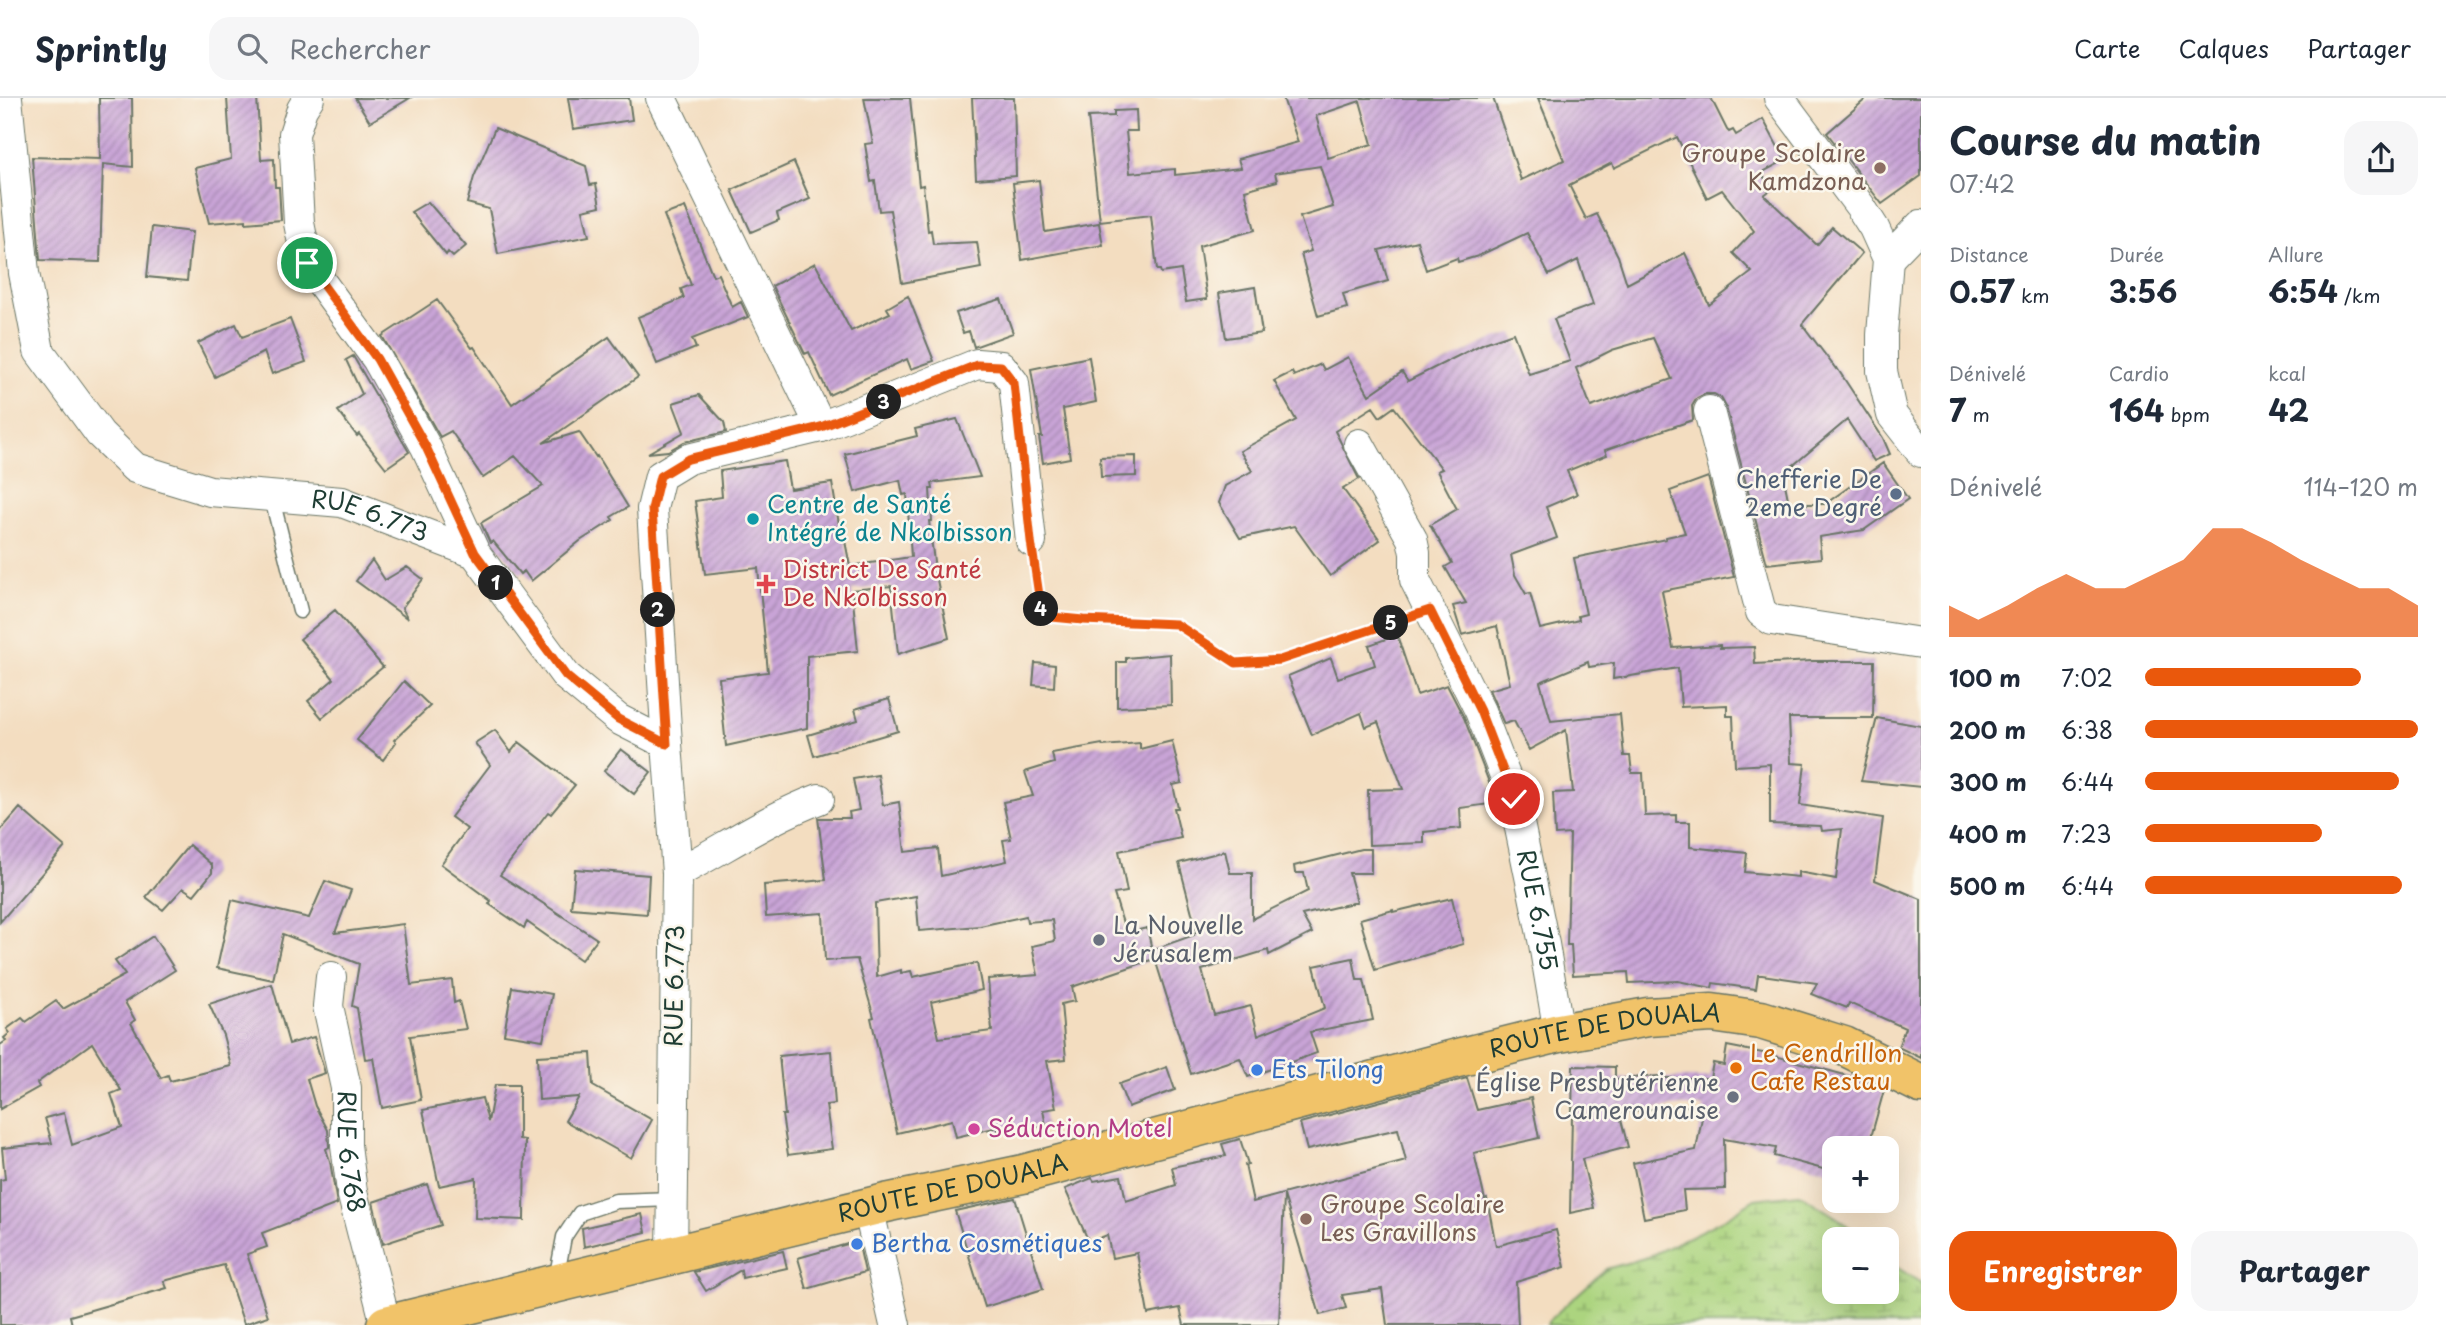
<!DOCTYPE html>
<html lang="fr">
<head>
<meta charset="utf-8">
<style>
	body { margin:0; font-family:"Playpen Sans",sans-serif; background:#f6f6f7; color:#1f2937; height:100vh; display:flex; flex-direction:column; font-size:26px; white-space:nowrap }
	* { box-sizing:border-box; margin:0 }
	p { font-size:23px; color:#747a83 }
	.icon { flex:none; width:38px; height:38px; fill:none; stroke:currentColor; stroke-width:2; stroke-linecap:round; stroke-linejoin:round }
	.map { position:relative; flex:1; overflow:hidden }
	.panel { display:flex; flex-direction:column; background:#fff; width:525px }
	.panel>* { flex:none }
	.controls { position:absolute; left:1822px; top:1038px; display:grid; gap:14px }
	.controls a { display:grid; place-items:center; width:77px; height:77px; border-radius:14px; background:#fff; box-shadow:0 7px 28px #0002; font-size:35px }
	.pin { position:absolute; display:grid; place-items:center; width:60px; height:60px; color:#fff; margin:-30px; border:4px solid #fff; border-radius:50%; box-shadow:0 2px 7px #0007 }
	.km { position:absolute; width:35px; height:35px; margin:-18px; border-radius:50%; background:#222; color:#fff; font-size:19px; line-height:35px; text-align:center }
	.round { display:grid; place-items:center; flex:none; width:74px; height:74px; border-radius:21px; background:#f6f6f7 }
	.summary { display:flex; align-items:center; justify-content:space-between; height:119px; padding:0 28px }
	h1 { font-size:38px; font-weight:700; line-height:52px }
	.metrics { display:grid; grid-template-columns:repeat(3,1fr); gap:10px; height:119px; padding:7px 28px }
	.metrics div { display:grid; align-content:center }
	.metrics b { font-size:30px; font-weight:700 }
	.metrics small { font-size:19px; font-weight:400 }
	.metrics p { font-size:19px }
	.chart { height:196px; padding:14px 28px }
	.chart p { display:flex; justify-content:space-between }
	.chart svg { width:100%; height:126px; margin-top:7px; fill:#ea580c; opacity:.7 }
	.button { display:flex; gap:14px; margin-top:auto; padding:14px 28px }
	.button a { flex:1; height:80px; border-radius:21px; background:#ea580c; color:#fff; font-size:28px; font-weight:700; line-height:80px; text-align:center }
	.button a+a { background:#f6f6f7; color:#1f2937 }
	ul { padding:0 28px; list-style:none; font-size:23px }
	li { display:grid; grid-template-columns:112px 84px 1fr; align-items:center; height:52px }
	li i { height:18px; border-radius:9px; background:#ea580c }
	header { display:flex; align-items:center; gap:42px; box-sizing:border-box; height:98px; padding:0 35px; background:#fff; border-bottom:2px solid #e0e1e3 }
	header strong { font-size:33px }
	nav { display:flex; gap:38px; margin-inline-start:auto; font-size:24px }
	.search { width:490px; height:63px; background:#f6f6f7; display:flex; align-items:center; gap:18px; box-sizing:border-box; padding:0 24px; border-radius:21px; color:#747a83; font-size:26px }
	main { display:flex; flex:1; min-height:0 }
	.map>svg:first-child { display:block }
</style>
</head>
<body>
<header>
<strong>Sprintly</strong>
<div class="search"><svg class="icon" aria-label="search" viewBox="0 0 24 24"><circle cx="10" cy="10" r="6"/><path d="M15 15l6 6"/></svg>Rechercher</div>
<nav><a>Carte</a><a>Calques</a><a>Partager</a></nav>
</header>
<main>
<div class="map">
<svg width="1921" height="1227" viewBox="0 0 1921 1227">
	<defs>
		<pattern id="wetland-marsh" width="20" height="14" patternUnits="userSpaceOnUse" patternTransform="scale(1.75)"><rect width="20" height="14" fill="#acd47f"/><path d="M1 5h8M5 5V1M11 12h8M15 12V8" fill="none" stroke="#8bad69"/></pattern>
		<pattern id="building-hatch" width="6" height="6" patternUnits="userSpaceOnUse" patternTransform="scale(1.75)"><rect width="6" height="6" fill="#c9a4d7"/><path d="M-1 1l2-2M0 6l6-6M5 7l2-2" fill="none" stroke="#a387af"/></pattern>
	</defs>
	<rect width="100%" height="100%" fill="#fbf7ec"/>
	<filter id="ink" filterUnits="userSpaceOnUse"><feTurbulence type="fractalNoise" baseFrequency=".0143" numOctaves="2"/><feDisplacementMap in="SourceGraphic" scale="14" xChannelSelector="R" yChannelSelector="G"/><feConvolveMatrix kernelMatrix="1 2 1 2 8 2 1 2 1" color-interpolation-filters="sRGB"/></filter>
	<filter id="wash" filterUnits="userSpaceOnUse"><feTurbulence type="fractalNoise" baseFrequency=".00686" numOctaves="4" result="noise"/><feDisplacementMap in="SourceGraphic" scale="28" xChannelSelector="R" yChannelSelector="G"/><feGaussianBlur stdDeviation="1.57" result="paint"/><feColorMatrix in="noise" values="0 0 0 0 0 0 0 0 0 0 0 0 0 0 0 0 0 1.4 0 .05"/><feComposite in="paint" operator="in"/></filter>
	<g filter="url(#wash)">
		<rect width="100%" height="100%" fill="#f3ddc0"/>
		<path fill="url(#wetland-marsh)" stroke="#66885a" stroke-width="2" d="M1800,1096L1842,1123L1862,1141H1834V1194H1886L1887,1163L1921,1185V1227H1547L1549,1222L1606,1171L1648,1159L1717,1125L1755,1101Z"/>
		<g id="blocks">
			<path fill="url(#building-hatch)" fill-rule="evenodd" d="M99,0H132L133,69L103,66L100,164L40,162L32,59L100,61Z
				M227,0H257L261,62L274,61L275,89H279L281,122L246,125V122L209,125L195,70L231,61Z
				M355,0H410L370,24Z
				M568,0H629L632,22L573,31Z
				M864,0H910L919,88L923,87L928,133L931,132L933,146L977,144L981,170L902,185L890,112L879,113L875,83L871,84L865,46L873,45Z
				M972,0H1014L1016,78L976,81Z
				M1283,0H1493L1521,82L1564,62L1538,0H1711L1727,32L1729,34L1733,32L1736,37L1763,21L1785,62L1761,75L1772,91L1764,97L1817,147L1832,129L1862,155L1802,226L1836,271L1837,270L1883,340L1890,356L1874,363L1847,322L1783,376L1789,406H1825L1883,365L1908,401L1864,432L1819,439L1821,460L1767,466L1726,309L1721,300L1714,296H1705L1697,300L1692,308L1693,322L1605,352L1607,357L1567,373L1577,396L1546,409L1557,440L1511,457L1515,477L1526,496L1530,495L1540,531L1579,522L1578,518L1586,516L1574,460L1666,441V439L1685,435L1670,393L1708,379L1734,479L1662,493L1673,550L1720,547V550L1754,549L1755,566L1812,563H1874L1873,620H1789L1791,665L1805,666L1800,707L1883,720L1875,782L1921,801V960L1898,949L1905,930L1849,905L1847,910L1812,896L1817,885L1762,877H1758L1756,891L1713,885L1712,890L1678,883L1629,885L1628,874L1573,877L1571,847H1567L1570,736L1555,737L1553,695L1573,694L1566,632L1529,652L1514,623L1504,626L1489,592L1510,586L1497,528L1462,537L1453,508L1466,505L1445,469L1452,465L1430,427L1457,411L1437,373L1442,371L1394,309L1380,319L1373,309L1335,333L1359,381L1343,391L1380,442L1330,478L1294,428L1240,440L1219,405L1225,388L1252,373L1240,353L1296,322L1274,283L1292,274L1294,278L1321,266L1324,272L1348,259L1369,297L1402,274L1408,283L1484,245L1513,235L1529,276L1570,263L1554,221L1593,207L1578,162L1549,177L1527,135L1478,158L1458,164L1457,160L1426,172L1417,143L1379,152L1388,183L1343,196L1347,210L1318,218L1301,156L1311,153L1300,119L1333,109L1320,68L1275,75L1277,83L1245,92L1255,132L1199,148L1207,201L1186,204L1181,172L1161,175L1160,172H1157L1151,117L1100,123L1088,19L1114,18V13L1136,12L1137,33H1126L1130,75L1175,71V77L1241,70L1238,61L1298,44ZM1360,3L1372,46L1328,60L1316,18ZM1677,39L1707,100L1722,92L1754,133L1733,155L1752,174L1709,207L1685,155L1627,186L1618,158L1597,116L1586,121L1569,87L1612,65L1614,70ZM1653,240L1672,281L1591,309L1576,270L1612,252ZM1588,564L1589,569L1614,565L1613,581L1678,570L1681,609L1727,607V618H1733L1735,668L1770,666V726L1821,728L1822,733L1842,731L1836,781L1798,774V779L1745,774L1747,755L1690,749V724H1676V717L1645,718L1643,675H1632L1630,658H1624L1620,616L1551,623L1540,584Z
				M1867,0H1921V78L1882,106L1827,35Z
				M495,30L586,68L590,87L596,86L600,108L583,112L589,138L498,156L489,111L467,105L474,79Z
				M794,64L810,101L777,115L779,122L751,134L732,92Z
				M1039,82L1045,134L1099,125L1103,147L1022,162L1013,85Z
				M428,104L466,148L453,159L448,154L446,157L411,114Z
				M685,109L713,178L718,176L732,209L741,204L748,219L692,241L696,250L657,266L638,219L684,200L681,191L691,187L664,117Z
				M152,129L192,134L187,183L147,179Z
				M815,165L851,233L890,215L887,210L908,198L934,263L911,271L907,261L829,297L809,254L805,256L772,188Z
				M1255,189L1262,235L1226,240L1219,195Z
				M1001,201L1013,235L974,249L969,233L963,235L956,215Z
				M437,202L472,250L474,249L512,306L609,239L638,279L543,345L579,334L596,359L597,358L628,409L611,419L613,422L580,443L531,483L524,473L520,476L493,443L490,445L481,425L543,388L515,358L483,380L451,333L440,339L382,238Z
				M290,221L306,264L272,276L264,254L215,279L198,245L236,226L242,239Z
				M353,258L409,354L386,370L359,336L357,338L338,313L362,296L346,262Z
				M1089,259L1096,304L1063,311L1070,360L1043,365L1039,339H1042L1031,271Z
				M699,297L724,324L726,334L684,344L668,353L648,355L684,334L673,305Z
				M957,321L980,379L932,385L933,391H930L932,423H929L935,472L949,540L898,556L891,488L852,492L858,553L807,558V630L726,648L719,580L768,574L758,470L705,476L695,403L722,399L720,373L785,363L790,391L832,385L841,438H844L850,468L911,459L907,396L903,397L900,382L855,394L845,356L917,338L915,331Z
				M1136,358V378L1101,379L1100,359Z
				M372,462L385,482L407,469L423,481L402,510L408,521L356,483Z
				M335,512L383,569L322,620L308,603L334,581L300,541Z
				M1397,537L1417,597L1447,587L1464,620L1497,705L1460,710L1461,730L1424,734V745L1369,747L1368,692L1403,691L1378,624L1366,629L1361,615L1312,637L1288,578L1331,560L1338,580L1375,567L1369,547Z
				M1170,556L1171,607L1117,609V564H1126V560Z
				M1035,565L1055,567L1054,589L1033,587Z
				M404,583L430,608L394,642L396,644L383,662L357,642Z
				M889,601L898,633L814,658L808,637L858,622L855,611Z
				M1877,620L1921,628V689L1861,683Z
				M495,632L511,654L519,644L575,687L551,716L548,714L500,777L597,841L581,862L527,824L524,830L489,806L491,803L441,766L467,731L451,719L490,667L475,645Z
				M1172,643L1182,685L1173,687L1178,710H1174L1181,740L1119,753L1127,794L1114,796L1126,835L1147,830L1152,852L1194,837L1193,835L1197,834L1179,765L1225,753L1230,775H1252V821L1308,793L1304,775H1295L1294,768L1361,751H1371V775H1349L1357,804L1302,817L1312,835L1269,857L1268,852L1202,872L1214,917L1251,908L1258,937L1325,910L1314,868L1353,860L1357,882H1364L1373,922L1310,934L1317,955L1248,979L1240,960L1191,976L1154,858V861L1072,889L1075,903L1061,906L1066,961L1047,963L1056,1010L1043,1012L1046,1028L998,1035V1029L956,1039L952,1022L897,1035L871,920L874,919L857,861L825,863L823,815L766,819L764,787L826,782L818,720H850L849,714L859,712L853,681L878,677L883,707L899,704L905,754L938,750L941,778L1007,763L1003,742L1011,741L1003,704L1033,698L1025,674L1054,665L1052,655L1102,646L1103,648L1140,645V651ZM916,798L919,833L980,828L1026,818L1027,824L1052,822L1055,843L1032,848L1038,877L988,881L992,933L939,940L931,904L982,892L977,865L913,879L911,873L901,875V872L877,879L875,805Z
				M621,651L651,674L634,696L604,673Z
				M20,710L65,749L0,824V733Z
				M189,747L212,767V775L194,797L183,790L163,812L146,799Z
				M575,771L649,777L647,816L571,810Z
				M325,783L351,792L335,835L403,826L411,887L452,882L454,905L459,903L466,931L410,938L421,1002L382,1010L373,960L365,961L357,910L352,908L359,866L283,836L273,882L217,870L232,802L309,820Z
				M1452,800L1463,846L1375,872L1360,821L1393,812V814Z
				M153,838L175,872L125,904L135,922L131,925L161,980L168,977L170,983L231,968L223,937L209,906L272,886L289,946L314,939L325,975L307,981L315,1008L328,1032L329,1049L326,1051L330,1063L337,1106L262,1135L267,1149L247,1156L268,1218L244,1226L224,1167L164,1183L167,1190L70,1218L72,1227H0V1082L5,1081L2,1050L52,1045L45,1020L64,1015L72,1047L122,1029L111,996L121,992L92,945L37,985L39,989L0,1011V947L6,943L4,940L10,935L7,931L22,920L26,924L56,903L63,911L125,877L115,863Z
				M512,889L552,896L543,942L504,936Z
				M1727,948L1768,956L1863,982L1884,992L1868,1050H1834V1074L1774,1058L1776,1050L1724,1041L1725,1091L1683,1092L1685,1112L1644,1120L1633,1065L1696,1052L1704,1009L1683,1008L1619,1014L1628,1049L1582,1061L1594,1110L1570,1115L1573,968L1615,969V981L1659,978V980H1710L1713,965L1724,967Z
				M831,953L835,1006L826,1007L832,1051L788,1057L782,1017H785L779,958Z
				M591,955L593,988L652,1022L631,1060L565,1023L579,999L539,1002L537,958Z
				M1167,969L1175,992L1128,1009L1119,986Z
				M1467,980L1477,1012L1531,1000L1539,1040L1474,1055L1485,1102L1487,1101L1496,1148L1556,1132L1565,1169L1516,1184L1518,1227H1387L1382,1191L1342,1197L1346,1210L1320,1217L1284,1097L1279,1227H1184L1180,1210L1148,1216L1137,1155L1112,1160L1107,1137L1089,1144L1065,1091L1092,1080L1094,1083L1121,1078L1126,1103L1176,1087L1172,1069L1226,1058L1222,1046L1240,1041L1248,1066L1245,1067L1253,1104L1406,1063L1398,1031L1307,1052L1300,1025Z
				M495,987H519V1041L525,1042L524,1122L475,1120L476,1080L439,1088L423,1012L482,1000L488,1024Z
				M427,1086L441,1127L383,1146L373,1104Z
				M1015,1100L1043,1191L985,1209L955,1113Z
				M642,1116L646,1134L584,1149L582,1130Z
				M858,1143L865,1174L807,1191L798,1160Z
				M783,1153L787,1170L742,1180L741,1172L706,1193L694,1174Z"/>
		</g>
	</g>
	<g filter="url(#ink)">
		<use href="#blocks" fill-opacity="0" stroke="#697565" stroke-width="2"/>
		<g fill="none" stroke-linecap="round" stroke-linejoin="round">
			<g stroke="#697565" stroke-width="17">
				<path id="lane" d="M271,397L300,513
					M556,1182L564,1139L580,1115L616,1103L673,1101"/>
			</g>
			<g stroke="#697565" stroke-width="32">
				<g id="street">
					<path id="s1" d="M7,0L24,175L39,253L100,336L135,370L210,393L342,404L475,455L566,578L618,621L667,646L677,775L672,1158"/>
					<path d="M309,0L302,11L294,36L299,125L307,165L377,261L426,349L475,455"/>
					<path d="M661,0L821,329"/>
					<path d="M1779,0L1860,108L1874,130L1888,161L1882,237V273L1892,317L1921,354"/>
					<path d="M1888,161L1921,127"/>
					<path d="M1709,313L1761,514L1772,522L1921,545"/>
					<path id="s2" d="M1359,346L1412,441L1415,455V482L1480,613L1514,701L1544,846L1559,935"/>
					<path d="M667,646L652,411L660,378L688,361L821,329L977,266L1001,268L1014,285L1031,443"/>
					<path d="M677,775C725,750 768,720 819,701"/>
					<path id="s3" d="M331,879L328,908L346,990V1047L352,1094L386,1227"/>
					<path d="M868,1109L895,1227"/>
				</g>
			</g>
			<g stroke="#697565" stroke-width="41">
				<g id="highway">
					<path id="s4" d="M386,1227L890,1104L1023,1076L1450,962L1559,935L1648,919L1712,915L1761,922L1844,948L1921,986"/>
				</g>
			</g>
			<path stroke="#697565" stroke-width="4.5" stroke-dasharray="5 5" stroke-linecap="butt" d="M1035,468L1042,518L1083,522L1176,526L1236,565L1280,562L1406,520"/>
			<use href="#lane" stroke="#fff" stroke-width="14"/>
			<use href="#street" stroke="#fff" stroke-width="30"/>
			<use href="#highway" stroke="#f1c369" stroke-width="38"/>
		</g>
	</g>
	<g fill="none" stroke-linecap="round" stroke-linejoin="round" filter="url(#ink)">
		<g stroke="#fff" stroke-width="14">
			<path id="route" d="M307,165L377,261L426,349L475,455L566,578L618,621L667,646L652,411L660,378L688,361L821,329L977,267L1001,268L1014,285L1031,443L1042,518L1083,522L1176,526L1236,565L1280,562L1430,512L1480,613L1514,701"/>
		</g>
		<use href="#route" stroke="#ea580c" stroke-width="9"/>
	</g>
	<g fill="#8d6e63" stroke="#fbf7ec" stroke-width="2.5">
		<circle cx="1880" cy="70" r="7"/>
		<circle cx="1306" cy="1121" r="7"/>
	</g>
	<circle fill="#5c6f8a" stroke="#fbf7ec" stroke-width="2.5" cx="1896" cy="396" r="7"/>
	<circle fill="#0f9aa8" stroke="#fbf7ec" stroke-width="2.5" cx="753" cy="421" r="7"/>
	<path fill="#e0444e" stroke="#fbf7ec" stroke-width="2.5" d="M762.5 475.5h7v7h7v7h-7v7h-7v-7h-7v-7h7z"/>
	<g fill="#6b7280" stroke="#fbf7ec" stroke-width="2.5">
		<circle cx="1099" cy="842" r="7"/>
		<circle cx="1733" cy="999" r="7"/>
	</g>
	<circle fill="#e8710a" stroke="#fbf7ec" stroke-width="2.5" cx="1736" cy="970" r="7"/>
	<g fill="#3f7fe0" stroke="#fbf7ec" stroke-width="2.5">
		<circle cx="1257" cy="972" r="7"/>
		<circle cx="857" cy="1146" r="7"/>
	</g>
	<circle fill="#d1479c" stroke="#fbf7ec" stroke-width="2.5" cx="974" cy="1031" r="7"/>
	<g text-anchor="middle" stroke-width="5" stroke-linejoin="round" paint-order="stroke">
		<g font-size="24" fill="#785e54" stroke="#fbf7ec" text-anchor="end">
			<text x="1866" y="64">Groupe Scolaire<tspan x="1866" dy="28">Kamdzona</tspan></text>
			<text x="1320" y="1115" text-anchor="start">Groupe Scolaire<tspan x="1320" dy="28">Les Gravillons</tspan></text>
		</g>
		<g font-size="24" fill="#4e5e75" stroke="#fbf7ec" text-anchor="end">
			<text x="1882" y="390">Chefferie De<tspan x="1882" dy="28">2eme Degré</tspan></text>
		</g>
		<g font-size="24" fill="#0d838f" stroke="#fbf7ec" text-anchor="start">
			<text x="767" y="415">Centre de Santé<tspan x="767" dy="28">Intégré de Nkolbisson</tspan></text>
		</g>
		<g font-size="24" fill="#1f3d34" stroke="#fbf7ec">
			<text dy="8" stroke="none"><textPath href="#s1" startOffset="648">RUE 6.773</textPath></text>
			<text dy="8" stroke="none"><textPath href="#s2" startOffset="504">RUE 6.755</textPath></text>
			<text transform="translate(675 888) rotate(-89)" y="8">RUE 6.773</text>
			<text dy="8" stroke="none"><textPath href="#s4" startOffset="1255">ROUTE DE DOUALA</textPath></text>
			<text dy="8" stroke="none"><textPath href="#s3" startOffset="177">RUE 6.768</textPath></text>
			<text dy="8" stroke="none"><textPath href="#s4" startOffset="583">ROUTE DE DOUALA</textPath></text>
		</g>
		<g font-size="24" fill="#be3a42" stroke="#fbf7ec" text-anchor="start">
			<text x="782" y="480">District De Santé<tspan x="782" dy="28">De Nkolbisson</tspan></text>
		</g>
		<g font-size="24" fill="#5b616d" stroke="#fbf7ec" text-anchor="start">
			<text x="1113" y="836">La Nouvelle<tspan x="1113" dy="28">Jérusalem</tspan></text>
			<text x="1719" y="993" text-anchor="end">Église Presbytérienne<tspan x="1719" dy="28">Camerounaise</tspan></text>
		</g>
		<g font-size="24" fill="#c56008" stroke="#fbf7ec" text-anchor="start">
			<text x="1750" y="964">Le Cendrillon<tspan x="1750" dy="28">Cafe Restau</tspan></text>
		</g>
		<g font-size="24" fill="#366cbe" stroke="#fbf7ec" text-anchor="start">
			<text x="1271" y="980">Ets Tilong</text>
			<text x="871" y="1154">Bertha Cosmétiques</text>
		</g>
		<g font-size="24" fill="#b23c85" stroke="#fbf7ec" text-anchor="start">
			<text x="988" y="1039">Séduction Motel</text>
		</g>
	</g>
</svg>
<div class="controls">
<a>+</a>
<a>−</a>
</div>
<div class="pin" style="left:307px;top:165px;background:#1e9e55"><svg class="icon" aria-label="arrive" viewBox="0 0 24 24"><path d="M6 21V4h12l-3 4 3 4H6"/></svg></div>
<div class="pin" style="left:1514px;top:701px;background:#d93025"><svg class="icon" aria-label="check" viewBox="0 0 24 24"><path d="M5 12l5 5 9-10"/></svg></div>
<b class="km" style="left:496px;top:485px">1</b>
<b class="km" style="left:658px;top:512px">2</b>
<b class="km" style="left:884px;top:304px">3</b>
<b class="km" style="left:1041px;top:511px">4</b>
<b class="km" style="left:1391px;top:525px">5</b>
</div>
<section class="panel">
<div class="summary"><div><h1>Course du matin</h1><p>07:42</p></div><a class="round"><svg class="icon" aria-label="share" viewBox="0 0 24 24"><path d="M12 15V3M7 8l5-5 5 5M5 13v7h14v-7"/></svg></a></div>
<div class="metrics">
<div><p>Distance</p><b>0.57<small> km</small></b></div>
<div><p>Durée</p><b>3:56</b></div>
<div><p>Allure</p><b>6:54<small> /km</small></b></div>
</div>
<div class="metrics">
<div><p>Dénivelé</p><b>7<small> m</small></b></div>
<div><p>Cardio</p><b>164<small> bpm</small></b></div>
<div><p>kcal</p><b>42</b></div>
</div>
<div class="chart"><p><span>Dénivelé</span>114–120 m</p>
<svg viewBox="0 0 160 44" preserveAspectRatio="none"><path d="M0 44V33L10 38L20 33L30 27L40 22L50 27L60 27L70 22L80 17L90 6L100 6L110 11L120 17L130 22L140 27L150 27L160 33V44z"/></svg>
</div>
<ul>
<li><b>100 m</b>7:02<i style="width:79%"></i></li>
<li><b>200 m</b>6:38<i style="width:100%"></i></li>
<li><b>300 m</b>6:44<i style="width:93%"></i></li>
<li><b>400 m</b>7:23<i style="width:65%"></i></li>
<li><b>500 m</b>6:44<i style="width:94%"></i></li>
</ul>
<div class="button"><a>Enregistrer</a><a>Partager</a></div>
</section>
</main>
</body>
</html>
